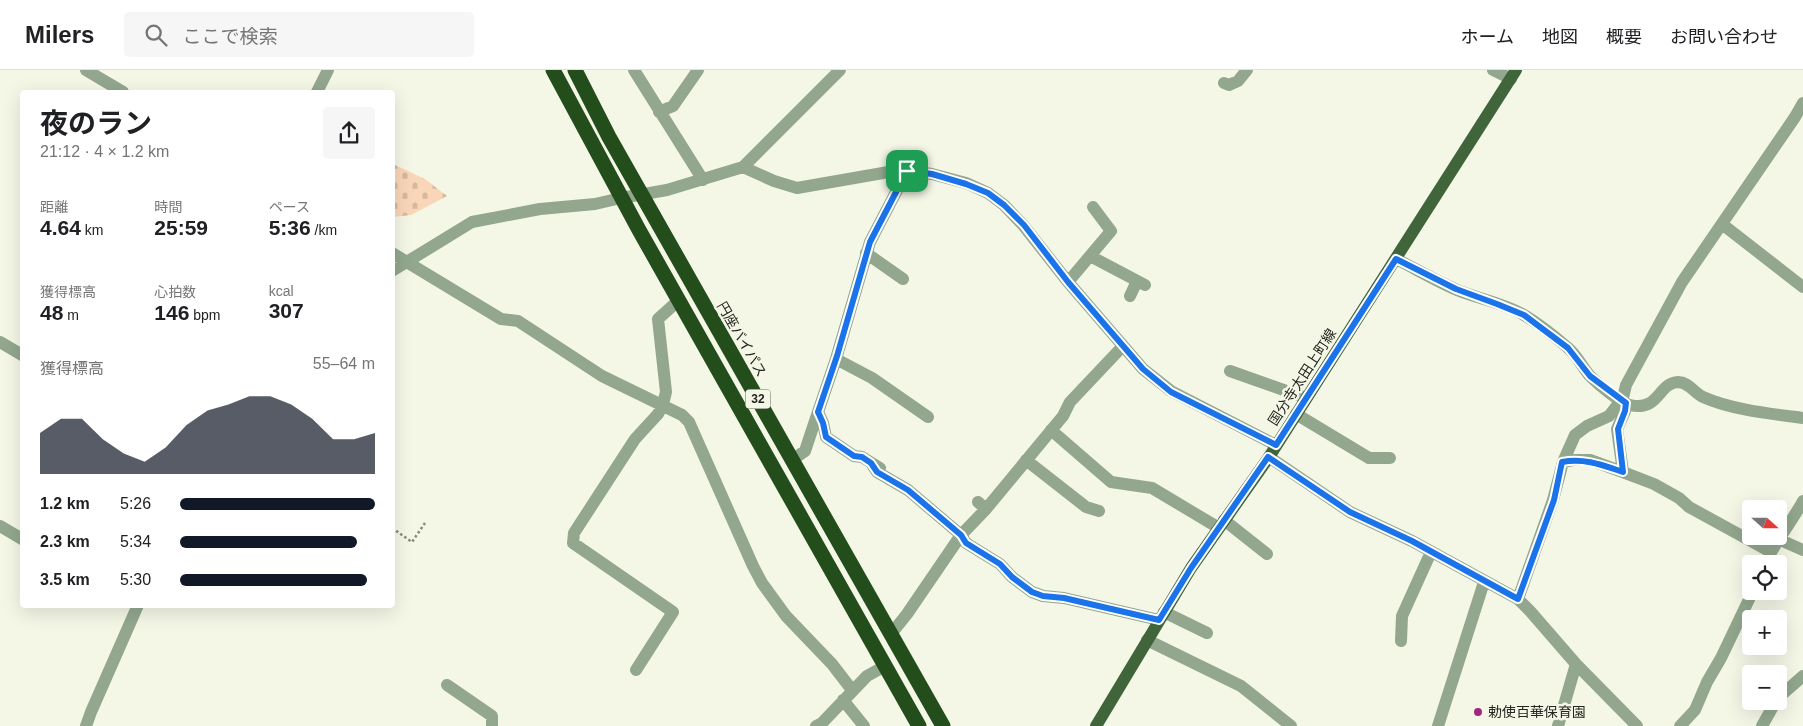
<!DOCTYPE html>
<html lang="ja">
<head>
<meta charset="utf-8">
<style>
	body { margin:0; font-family:Helvetica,"Noto Sans JP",sans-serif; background:#f6f6f6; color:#202124; height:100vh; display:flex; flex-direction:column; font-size:19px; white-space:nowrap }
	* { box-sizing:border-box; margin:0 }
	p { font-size:16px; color:#757577 }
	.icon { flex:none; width:28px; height:28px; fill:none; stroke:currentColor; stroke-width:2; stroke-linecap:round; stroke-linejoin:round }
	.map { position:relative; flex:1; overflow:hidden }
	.panel { position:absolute; left:20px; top:20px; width:375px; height:518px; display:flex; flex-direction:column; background:#fff; border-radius:5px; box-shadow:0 5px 20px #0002 }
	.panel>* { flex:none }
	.needle { width:32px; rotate:111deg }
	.controls { position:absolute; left:1742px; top:430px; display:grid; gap:10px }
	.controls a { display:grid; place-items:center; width:45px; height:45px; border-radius:5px; background:#fff; box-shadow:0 5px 20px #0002; font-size:25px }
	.pin { position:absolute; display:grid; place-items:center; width:42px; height:42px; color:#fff; margin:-21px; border-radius:10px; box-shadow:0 2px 8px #0006 }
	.round { display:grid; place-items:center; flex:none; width:52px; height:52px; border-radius:5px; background:#f6f6f6 }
	.summary { display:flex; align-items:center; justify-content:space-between; height:85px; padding:0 20px }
	h1 { font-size:28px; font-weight:700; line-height:38px }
	.figures { display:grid; grid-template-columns:repeat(3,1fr); gap:8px; height:85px; padding:5px 20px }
	.figures div { display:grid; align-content:center }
	.figures b { font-size:21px; font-weight:700 }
	.figures small { font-size:14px; font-weight:400 }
	.figures p { font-size:14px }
	.chart { height:140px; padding:10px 20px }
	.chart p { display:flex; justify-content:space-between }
	.chart svg { width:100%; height:90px; margin-top:5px; fill:#111827; opacity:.7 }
	ul { padding:0 20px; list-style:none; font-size:16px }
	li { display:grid; grid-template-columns:80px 60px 1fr; align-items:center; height:38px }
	li i { height:12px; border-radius:6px; background:#111827 }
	header { display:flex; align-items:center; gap:30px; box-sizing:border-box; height:70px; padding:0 25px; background:#fff; border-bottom:1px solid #e0e0e0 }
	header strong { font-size:24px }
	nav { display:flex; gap:28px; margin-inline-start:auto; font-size:18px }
	.search { width:350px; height:45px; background:#f6f6f6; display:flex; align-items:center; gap:12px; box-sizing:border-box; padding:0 18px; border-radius:5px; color:#757577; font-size:19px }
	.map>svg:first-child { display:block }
</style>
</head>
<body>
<header>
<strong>Milers</strong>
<div class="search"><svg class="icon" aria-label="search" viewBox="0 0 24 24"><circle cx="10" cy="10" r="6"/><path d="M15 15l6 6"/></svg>ここで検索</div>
<nav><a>ホーム</a><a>地図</a><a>概要</a><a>お問い合わせ</a></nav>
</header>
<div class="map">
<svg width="1803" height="656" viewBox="0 0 1803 656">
	<defs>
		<pattern id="cemetery-stones" width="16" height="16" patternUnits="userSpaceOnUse" patternTransform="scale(1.25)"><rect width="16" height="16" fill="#fad6b8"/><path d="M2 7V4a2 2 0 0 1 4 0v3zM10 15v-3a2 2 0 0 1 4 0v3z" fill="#d6b89e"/></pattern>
	</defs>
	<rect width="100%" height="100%" fill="#f4f7e6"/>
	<path fill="url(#cemetery-stones)" d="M393,94L425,109L447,126L411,145L393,147Z"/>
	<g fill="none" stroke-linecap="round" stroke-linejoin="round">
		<path stroke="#87897e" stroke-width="2.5" stroke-dasharray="2.5 2.5" stroke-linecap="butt" d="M392,458L412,472L425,453"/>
		<path stroke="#92a78e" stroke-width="12" d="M86,0L123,22
			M634,0L703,110
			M1493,0L1511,9
			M1224,13L1229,15L1238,11L1247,0
			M317,22L328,0
			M659,42L673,36L698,0
			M743,97L774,111L797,118L900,100L932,104L966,113L988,123L1004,135L1023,155L1068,212L1143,299L1171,321L1276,375
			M1722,154L1803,217
			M392,183L501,249L518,251L602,306L682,345L689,352L753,496L762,513L786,546L832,594L852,620
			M866,183L903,209
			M1090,186L1145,215
			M1396,189C1416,199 1436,211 1457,220C1479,229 1504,233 1524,245C1539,254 1554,266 1567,277C1577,285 1582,297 1590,306C1598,314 1620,333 1630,335C1659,342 1658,313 1678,312C1689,312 1694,323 1703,327C1732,340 1772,344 1803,348
			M392,201L472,152L540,139L595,134L621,128L667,120L743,97L840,0
			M1068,212L1111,161L1093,137
			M1130,226L1137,211
			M0,272L22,285
			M836,289L872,308L928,347
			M1230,301L1306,328
			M1296,344L1369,388H1390
			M1051,360L1111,412L1152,418L1219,458
			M1269,387L1350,442L1412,471L1518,529L1530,541L1576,594L1637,656
			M792,390L805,381L818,342
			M1026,390L1086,437L1099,441
			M1563,392L1573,390H1590L1620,401L1654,414L1679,428L1689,437L1771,482
			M873,396L877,402L908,420L961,465L966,473L1000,494L1012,507L1032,522L1043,526L1064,528L1159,550
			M880,398L862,387L854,386L826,367L823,353L818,342L836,289L870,172L907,101
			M1623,402L1617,359L1625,341L1626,333
			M978,432L986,439L1063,346L1070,332L1123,276
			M1224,450L1267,484
			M0,456L22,469
			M1778,469L1803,480
			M1765,494C1775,472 1791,453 1803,431
			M1518,529L1553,430L1563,392L1575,365L1587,356L1609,346L1623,328L1626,315L1682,212L1795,47L1803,33
			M1164,542L1207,563
			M891,564L907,544L961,465L986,439
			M1147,570L1241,616L1291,656
			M1401,571L1402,546L1431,482
			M636,600L673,542L573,473L574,463L635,369L658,344L663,334L666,322L658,249L679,230
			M447,615L492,646V656
			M1779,627L1803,606
			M843,630L864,656
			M86,656L91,642L138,535
			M816,656L822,653L867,606L885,596
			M1438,656L1484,512
			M1558,656L1576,594
			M1680,656L1695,640L1707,612L1721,588L1753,521
			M1762,656L1776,631"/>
		<path stroke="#41653a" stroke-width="12" d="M1096,656L1191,498L1269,387L1516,0"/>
		<path stroke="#234e1b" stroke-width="15" d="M553,0L639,160L919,656
			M575,0L609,67L943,656"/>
	</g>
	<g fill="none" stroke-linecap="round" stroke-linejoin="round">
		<g stroke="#fff" stroke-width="10">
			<path id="route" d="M907,101L932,104L966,114L988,123L1004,135L1024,155L1068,212L1143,299L1171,322L1276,375L1396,189L1456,219L1497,234L1524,245L1568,278L1590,306L1626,333L1625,341L1618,359L1623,402C1602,395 1585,388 1562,392L1554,430L1518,529L1412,471L1350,442L1268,387L1191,498L1159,550L1064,528L1043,526L1032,522L1012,507L1000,494L966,473L961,465L908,420L877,402L871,393L862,387L854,386L826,367L823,353L818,342L837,286L870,172Z"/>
		</g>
		<use href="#route" stroke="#1a73e8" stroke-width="6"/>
	</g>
	<circle fill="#a1277d" stroke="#f4f7e6" stroke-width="2" cx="1478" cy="642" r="5"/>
	<g text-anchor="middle" stroke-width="5" stroke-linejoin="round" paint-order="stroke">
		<rect fill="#f4f7e6" stroke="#63655b" stroke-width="1" x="745.5" y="319.5" width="25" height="19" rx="4"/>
		<g font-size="12" font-weight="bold" fill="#252620">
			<text x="758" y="333">32</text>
		</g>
		<g font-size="14" fill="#252620" stroke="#f4f7e6">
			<text transform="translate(742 269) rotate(60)" y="5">円座バイパス</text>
			<text transform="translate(1302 307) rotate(-57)" y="5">国分寺太田上町線</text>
		</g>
		<g font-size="14" fill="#252620" stroke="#f4f7e6" text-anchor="start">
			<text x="1488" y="647">勅使百華保育園</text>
		</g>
	</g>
</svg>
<div class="controls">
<a><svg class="needle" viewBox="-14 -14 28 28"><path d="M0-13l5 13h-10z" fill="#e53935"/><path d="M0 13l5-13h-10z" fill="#757577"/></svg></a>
<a><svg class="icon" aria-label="locate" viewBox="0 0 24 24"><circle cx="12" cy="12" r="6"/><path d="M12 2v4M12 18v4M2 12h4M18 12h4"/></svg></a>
<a>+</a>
<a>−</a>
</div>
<div class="pin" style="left:907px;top:101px;background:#1e9e55"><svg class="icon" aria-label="arrive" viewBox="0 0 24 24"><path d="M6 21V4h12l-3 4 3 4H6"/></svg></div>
<section class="panel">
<div class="summary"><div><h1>夜のラン</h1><p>21:12 · 4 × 1.2 km</p></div><a class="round"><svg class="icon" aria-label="share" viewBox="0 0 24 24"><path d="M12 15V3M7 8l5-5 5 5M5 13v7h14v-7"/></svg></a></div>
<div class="figures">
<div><p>距離</p><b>4.64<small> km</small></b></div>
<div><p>時間</p><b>25:59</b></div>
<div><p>ペース</p><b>5:36<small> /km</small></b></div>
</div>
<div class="figures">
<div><p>獲得標高</p><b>48<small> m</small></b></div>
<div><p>心拍数</p><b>146<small> bpm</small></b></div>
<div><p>kcal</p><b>307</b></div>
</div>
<div class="chart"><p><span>獲得標高</span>55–64 m</p>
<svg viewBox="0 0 160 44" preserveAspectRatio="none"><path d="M0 44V24L10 17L20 17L30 27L40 34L50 38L60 31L70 20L80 13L90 10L100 6L110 6L120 10L130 17L140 27L150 27L160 24V44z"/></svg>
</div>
<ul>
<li><b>1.2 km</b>5:26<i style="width:100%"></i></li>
<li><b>2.3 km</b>5:34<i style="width:91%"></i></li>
<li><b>3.5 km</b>5:30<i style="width:96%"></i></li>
</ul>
</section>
</div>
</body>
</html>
